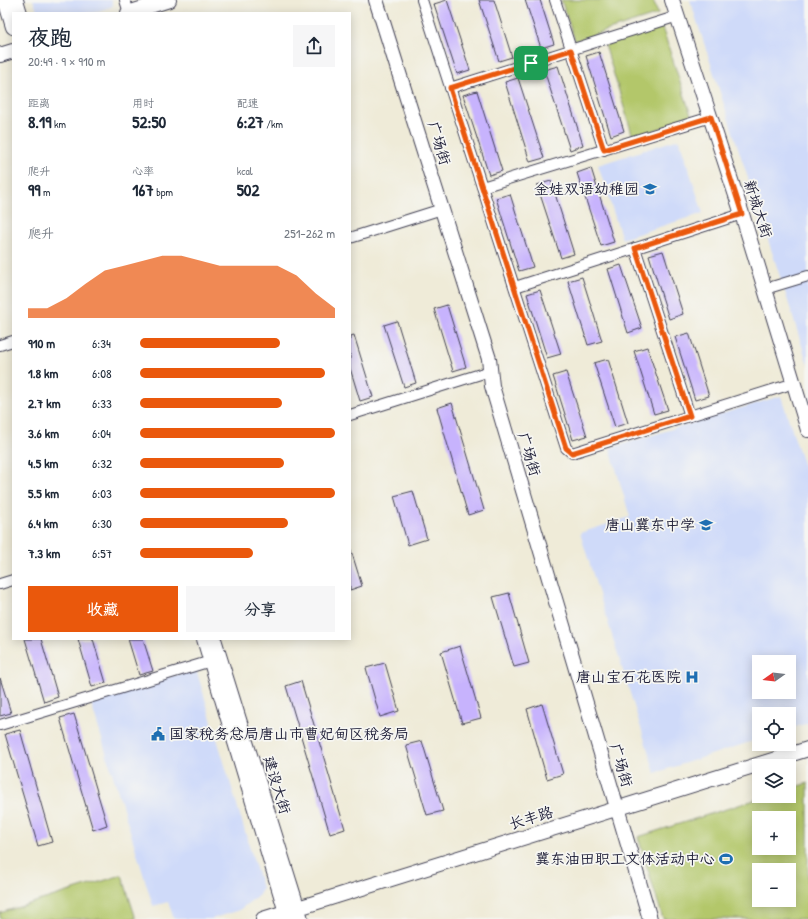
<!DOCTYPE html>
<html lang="zh">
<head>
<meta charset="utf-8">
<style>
	body { margin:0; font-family:"Patrick Hand","LXGW WenKai TC",sans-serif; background:#f6f6f7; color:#1f2937; height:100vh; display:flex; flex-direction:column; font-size:15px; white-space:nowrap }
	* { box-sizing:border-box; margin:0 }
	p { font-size:13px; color:#747a83 }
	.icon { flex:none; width:22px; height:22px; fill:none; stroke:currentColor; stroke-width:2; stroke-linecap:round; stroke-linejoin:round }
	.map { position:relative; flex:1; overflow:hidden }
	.drawer { position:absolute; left:12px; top:12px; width:339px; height:628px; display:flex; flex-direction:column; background:#fff; border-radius:0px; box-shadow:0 2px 10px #0003 }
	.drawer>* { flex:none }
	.needle { width:26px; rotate:256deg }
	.buttons { position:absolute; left:752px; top:655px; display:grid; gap:8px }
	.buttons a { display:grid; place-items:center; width:44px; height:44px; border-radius:0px; background:#fff; box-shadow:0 2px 10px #0003; font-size:20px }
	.pin { position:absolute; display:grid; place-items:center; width:34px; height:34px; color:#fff; margin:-17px; border-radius:8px; box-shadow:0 2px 6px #0006 }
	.round { display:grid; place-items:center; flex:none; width:42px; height:42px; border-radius:0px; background:#f6f6f7 }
	.overview { display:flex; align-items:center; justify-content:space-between; height:68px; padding:0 16px }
	h1 { font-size:22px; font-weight:700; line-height:30px }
	.metrics { display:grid; grid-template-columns:repeat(3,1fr); gap:6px; height:68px; padding:4px 16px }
	.metrics div { display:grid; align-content:center }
	.metrics b { font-size:17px; font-weight:700 }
	.metrics small { font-size:11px; font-weight:400 }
	.metrics p { font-size:11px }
	.chart { height:112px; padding:8px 16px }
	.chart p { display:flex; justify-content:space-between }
	.chart svg { width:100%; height:72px; margin-top:4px; fill:#ea580c; opacity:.7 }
	.primary-button { display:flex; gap:8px; margin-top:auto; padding:8px 16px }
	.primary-button a { flex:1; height:46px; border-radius:0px; background:#ea580c; color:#fff; font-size:16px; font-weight:700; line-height:46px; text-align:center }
	.primary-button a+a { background:#f6f6f7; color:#1f2937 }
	ul { padding:0 16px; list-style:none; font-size:13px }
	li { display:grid; grid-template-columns:64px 48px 1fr; align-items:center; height:30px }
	li i { height:10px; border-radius:5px; background:#ea580c }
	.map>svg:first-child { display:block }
</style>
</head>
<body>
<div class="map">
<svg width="808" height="919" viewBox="0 0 808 919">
	<rect width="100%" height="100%" fill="#f6f6f2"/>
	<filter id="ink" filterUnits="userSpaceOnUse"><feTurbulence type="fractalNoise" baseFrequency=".025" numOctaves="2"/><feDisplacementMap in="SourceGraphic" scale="8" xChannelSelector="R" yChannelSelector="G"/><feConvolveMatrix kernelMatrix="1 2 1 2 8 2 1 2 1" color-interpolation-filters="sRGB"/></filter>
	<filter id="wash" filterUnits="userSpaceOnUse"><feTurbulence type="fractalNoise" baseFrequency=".012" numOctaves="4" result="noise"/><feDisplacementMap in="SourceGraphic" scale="16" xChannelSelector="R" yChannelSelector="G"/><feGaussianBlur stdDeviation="0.9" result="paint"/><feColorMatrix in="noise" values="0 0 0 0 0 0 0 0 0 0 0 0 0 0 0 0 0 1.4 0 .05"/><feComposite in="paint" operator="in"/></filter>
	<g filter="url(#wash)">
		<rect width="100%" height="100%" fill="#efebd8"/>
		<path fill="#cfdaf9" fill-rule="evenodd" d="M33,0H111L113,6L93,13H38Z
			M690,0H808V365L786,295Z
			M679,139L703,213L622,239L598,165Z
			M781,396L808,479V723L789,729V714H759V739L655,773L580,533L630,517L610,448ZM759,662H789V692H759Z
			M196,669L262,888L259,895L239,910L211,919H174L168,902L153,906L90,700Z"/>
		<path fill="#b3c76b" stroke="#6a7453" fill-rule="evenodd" d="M561,0H653L658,14L575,41Z
			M662,27L692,118L633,137L605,45Z
			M808,783V919H663L638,837L767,796H789V789ZM759,818H789V848H759ZM759,870H789V900H759Z
			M122,875L136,919H0V913Z"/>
		<g id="blocks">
			<path fill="#c7b3fd" d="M447,0L470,70L457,74L434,4Z
				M479,0H494L512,57L499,61Z
				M525,0H540L554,44L541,48Z
				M599,52L624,131L611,136L586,56Z
				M558,66L583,145L570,150L544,70Z
				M518,78L544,158L530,162L505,82Z
				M477,91L502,171L489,175L463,95Z
				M591,168L614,242L601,246L577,173Z
				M551,181L574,254L561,258L537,185Z
				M510,194L533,267L519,271L496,198Z
				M663,251L683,314L669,319L649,255Z
				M621,265L642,328L628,333L608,269Z
				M582,277L602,341L588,345L568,281Z
				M540,290L561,354L547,358L527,294Z
				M447,305L466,367L453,371L434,309Z
				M397,321L416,383L404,387L384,325Z
				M689,333L709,396L695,400L675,337Z
				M354,335L373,397L360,401L350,368V336Z
				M647,347L668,410L654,414L634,351Z
				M608,359L628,423L615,427L594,363Z
				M566,372L587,436L573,440L553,376Z
				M452,403L484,510L468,515L437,408Z
				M413,491L427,539L408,545L394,496Z
				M350,547L362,586L350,590Z
				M509,593L529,663L514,667L493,597Z
				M25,639H41L58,697L44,702Z
				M78,639H93L106,683L92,687Z
				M128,639H143L153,671L139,675Z
				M460,646L481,718L462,723L441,652Z
				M385,663L399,711L380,717L366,668Z
				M0,678L11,713L0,716Z
				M301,681L345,829L330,834L286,686Z
				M542,704L563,774L547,779L527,709Z
				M74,714L107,825L93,830L60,718Z
				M20,730L52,842L38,846L5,734Z
				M422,741L443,811L427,815L406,745Z"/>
		</g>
	</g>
	<g filter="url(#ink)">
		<use href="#blocks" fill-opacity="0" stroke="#414053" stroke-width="1"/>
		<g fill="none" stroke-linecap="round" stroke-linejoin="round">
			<g stroke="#414053" stroke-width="12">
				<path id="street" d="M125,0L129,13
					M422,0L566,448L572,453L785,386
					M555,0L604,150
					M450,88L678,16
					M482,187L711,117
					M350,238L442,209
					M635,248L690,416
					M515,287L742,214
					M765,289L808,276
					M0,345L13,341
					M350,415L490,371
					M0,584L13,580
					M0,725L211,661"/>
			</g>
			<g stroke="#414053" stroke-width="16">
				<path id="secondary" d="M5,0L13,27
					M16,0L20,13
					M376,0L489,359L492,386L650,919
					M672,0L742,214L808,430
					M128,13L169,0
					M0,55L13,51
					M204,639L288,919
					M214,639L301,919
					M263,919L808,749"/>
			</g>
			<use href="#street" stroke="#fff" stroke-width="10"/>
			<use href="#secondary" stroke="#fff" stroke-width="14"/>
		</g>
	</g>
	<g fill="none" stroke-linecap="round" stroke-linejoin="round" filter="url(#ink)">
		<g stroke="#fff" stroke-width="8">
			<path id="route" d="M571,50L604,150L711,117L742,214L635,248L690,416L572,453L566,448L450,88Z"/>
		</g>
		<use href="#route" stroke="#ea580c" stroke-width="5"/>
	</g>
	<defs>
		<g id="school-bare" transform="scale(1.08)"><path d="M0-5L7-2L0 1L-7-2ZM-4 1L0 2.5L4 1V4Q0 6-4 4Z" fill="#1f6fb2" stroke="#f6f6f2" stroke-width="2.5" paint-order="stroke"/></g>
		<g id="hospital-bare" transform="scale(1.08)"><path d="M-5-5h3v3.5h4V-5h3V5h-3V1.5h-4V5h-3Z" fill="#1f6fb2" stroke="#f6f6f2" stroke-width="2.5" paint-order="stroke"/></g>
		<g id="civic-bare" transform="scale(1.08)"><path d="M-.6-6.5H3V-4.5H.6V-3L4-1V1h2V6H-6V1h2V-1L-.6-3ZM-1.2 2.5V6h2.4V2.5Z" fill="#1f6fb2" stroke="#f6f6f2" stroke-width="2.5" paint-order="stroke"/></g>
		<g id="stadium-bare" transform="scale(1.08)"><path d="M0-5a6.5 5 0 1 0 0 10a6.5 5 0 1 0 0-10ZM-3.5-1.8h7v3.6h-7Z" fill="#1f6fb2" stroke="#f6f6f2" stroke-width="2.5" paint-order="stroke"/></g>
	</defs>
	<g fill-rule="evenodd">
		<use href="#school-bare" x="650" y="189"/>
		<use href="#school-bare" x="706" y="525"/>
		<use href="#hospital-bare" x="692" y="677"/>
		<use href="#civic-bare" x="158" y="734"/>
		<use href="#stadium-bare" x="726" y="859"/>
	</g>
	<g text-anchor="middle" stroke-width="3.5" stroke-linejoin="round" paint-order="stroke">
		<g font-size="15" fill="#22223b" stroke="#f6f6f2">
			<text transform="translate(439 143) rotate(73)" y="5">广场街</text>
			<text transform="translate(758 209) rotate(72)" y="5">新城大街</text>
			<text transform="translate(529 454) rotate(73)" y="5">广场街</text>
			<text transform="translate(621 765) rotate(73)" y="5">广场街</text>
			<text transform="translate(277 785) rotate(73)" y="5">建设大街</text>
			<text transform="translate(531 818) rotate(-17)" y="5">长丰路</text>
		</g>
		<g font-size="15" fill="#22223b" stroke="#f6f6f2" text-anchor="end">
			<text x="639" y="194">金娃双语幼稚园</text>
			<text x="695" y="530">唐山冀东中学</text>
			<text x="681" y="682">唐山宝石花医院</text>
			<text x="169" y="739" text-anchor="start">国家税务总局唐山市曹妃甸区税务局</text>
			<text x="715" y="864">冀东油田职工文体活动中心</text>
		</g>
	</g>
</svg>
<div class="buttons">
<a><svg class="needle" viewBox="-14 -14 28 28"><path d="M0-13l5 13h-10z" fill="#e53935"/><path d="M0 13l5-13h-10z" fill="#747a83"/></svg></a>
<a><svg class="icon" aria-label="locate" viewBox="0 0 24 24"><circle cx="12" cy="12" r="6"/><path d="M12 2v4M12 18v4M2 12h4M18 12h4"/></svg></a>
<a><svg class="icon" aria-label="layers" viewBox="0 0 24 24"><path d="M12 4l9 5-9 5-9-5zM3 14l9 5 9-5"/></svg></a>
<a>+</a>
<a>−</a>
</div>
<div class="pin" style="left:531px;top:63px;background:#1e9e55"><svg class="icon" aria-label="arrive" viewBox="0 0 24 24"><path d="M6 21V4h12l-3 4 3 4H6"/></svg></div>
<section class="drawer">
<div class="overview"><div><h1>夜跑</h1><p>20:49 · 9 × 910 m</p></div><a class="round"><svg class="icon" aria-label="share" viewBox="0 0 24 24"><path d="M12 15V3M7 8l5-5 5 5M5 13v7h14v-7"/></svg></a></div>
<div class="metrics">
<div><p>距离</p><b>8.19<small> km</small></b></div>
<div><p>用时</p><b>52:50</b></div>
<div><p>配速</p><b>6:27<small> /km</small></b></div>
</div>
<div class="metrics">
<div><p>爬升</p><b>99<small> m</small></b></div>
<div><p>心率</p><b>167<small> bpm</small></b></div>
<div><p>kcal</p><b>502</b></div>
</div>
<div class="chart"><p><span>爬升</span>251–262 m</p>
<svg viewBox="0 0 160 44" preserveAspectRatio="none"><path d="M0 44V38L10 38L20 32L30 23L40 15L50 12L60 9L70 6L80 6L90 9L100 12L110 12L120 12L130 12L140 18L150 29L160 38V44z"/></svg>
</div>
<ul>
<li><b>910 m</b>6:34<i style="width:72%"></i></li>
<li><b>1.8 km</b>6:08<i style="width:95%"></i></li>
<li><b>2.7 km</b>6:33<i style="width:73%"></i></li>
<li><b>3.6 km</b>6:04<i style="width:100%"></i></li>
<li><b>4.5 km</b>6:32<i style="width:74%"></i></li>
<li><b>5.5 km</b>6:03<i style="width:100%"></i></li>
<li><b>6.4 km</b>6:30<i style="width:76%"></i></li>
<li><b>7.3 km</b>6:57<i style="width:58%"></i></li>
</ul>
<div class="primary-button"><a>收藏</a><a>分享</a></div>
</section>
</div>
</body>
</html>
